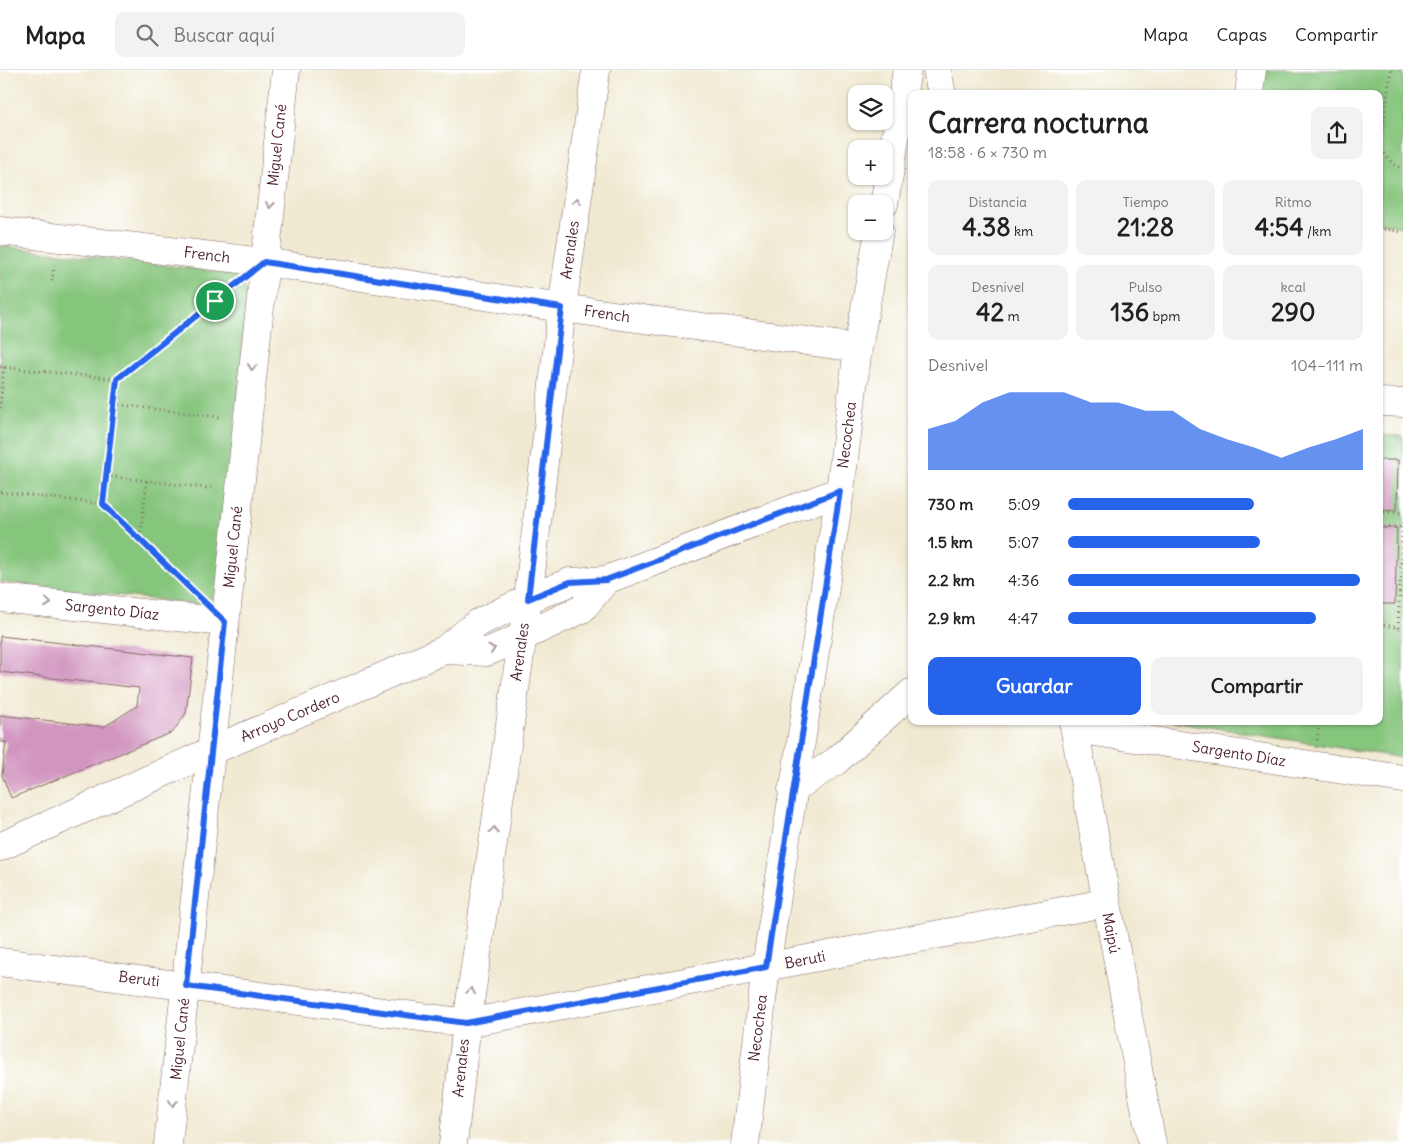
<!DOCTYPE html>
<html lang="es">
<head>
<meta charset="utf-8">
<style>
	body { margin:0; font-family:Delius,sans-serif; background:#f2f2f2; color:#202124; height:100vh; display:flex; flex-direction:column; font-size:19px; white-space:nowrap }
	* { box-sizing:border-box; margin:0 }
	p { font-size:16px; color:#757577 }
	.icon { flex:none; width:28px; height:28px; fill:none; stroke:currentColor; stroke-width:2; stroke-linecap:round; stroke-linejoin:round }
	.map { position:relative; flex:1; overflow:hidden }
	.drawer { position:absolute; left:908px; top:20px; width:475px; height:635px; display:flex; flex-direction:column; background:#fff; border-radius:10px; box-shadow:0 1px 4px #0004 }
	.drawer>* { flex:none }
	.tools { position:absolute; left:848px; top:15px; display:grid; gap:10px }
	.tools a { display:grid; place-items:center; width:45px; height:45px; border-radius:10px; background:#fff; box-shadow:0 1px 4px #0004; font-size:25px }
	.pin { position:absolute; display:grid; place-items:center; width:42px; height:42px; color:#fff; margin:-21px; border:2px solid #fff; border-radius:50%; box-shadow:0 1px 5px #0007 }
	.round { display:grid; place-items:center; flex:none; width:52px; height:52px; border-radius:10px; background:#f2f2f2 }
	.overview { display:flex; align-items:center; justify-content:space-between; height:85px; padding:0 20px }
	h1 { font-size:28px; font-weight:700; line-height:38px }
	.metrics { display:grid; grid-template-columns:repeat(3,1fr); gap:8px; height:85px; padding:5px 20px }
	.metrics div { display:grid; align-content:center; border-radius:10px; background:#f2f2f2; text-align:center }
	.metrics b { font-size:25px; font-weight:700 }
	.metrics small { font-size:14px; font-weight:400 }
	.metrics p { font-size:14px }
	.chart { height:140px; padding:10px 20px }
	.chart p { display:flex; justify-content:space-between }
	.chart svg { width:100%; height:90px; margin-top:5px; fill:#2563eb; opacity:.7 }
	.button { display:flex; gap:10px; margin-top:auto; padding:10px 20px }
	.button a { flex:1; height:58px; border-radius:10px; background:#2563eb; color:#fff; font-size:20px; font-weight:700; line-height:58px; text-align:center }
	.button a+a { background:#f2f2f2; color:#202124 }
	ul { padding:0 20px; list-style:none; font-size:16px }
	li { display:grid; grid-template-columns:80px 60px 1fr; align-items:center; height:38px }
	li i { height:12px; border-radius:6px; background:#2563eb }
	header { display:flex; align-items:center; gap:30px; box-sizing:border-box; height:70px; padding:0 25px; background:#fff; border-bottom:1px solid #e0e0e0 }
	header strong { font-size:24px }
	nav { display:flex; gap:28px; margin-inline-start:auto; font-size:18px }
	.search { width:350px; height:45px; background:#f2f2f2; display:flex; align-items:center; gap:12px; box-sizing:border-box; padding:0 18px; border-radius:10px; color:#757577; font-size:19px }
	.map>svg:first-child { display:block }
</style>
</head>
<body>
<header>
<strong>Mapa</strong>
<div class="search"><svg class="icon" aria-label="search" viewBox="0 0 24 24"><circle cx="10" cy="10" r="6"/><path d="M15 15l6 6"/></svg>Buscar aquí</div>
<nav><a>Mapa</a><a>Capas</a><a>Compartir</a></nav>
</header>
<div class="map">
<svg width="1403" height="1074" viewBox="0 0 1403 1074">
	<rect width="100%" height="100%" fill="#fff"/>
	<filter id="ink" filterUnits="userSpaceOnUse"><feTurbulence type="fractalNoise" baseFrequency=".02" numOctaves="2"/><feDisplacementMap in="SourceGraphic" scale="10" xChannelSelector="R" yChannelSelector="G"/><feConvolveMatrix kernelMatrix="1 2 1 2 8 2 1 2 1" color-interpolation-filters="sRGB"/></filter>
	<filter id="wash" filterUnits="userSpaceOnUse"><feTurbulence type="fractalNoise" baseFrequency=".0096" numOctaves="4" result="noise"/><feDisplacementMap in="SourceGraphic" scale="20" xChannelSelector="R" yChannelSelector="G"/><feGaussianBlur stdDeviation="1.12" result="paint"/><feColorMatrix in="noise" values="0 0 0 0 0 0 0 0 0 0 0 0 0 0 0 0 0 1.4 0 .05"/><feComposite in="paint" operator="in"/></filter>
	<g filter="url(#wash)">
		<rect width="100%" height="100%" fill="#f0e9d1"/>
		<path fill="#85c57c" stroke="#687254" d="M1264,0H1403V157L1379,153V24H1261Z
			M0,176L230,203L242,210L247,228L219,513L212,528L195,534L0,512Z
			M1379,365L1403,366V688L1172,651H1379Z"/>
		<g id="blocks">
			<path fill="#d195c0" d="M1379,390H1398L1397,440L1379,439Z
				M1379,458H1397L1395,534H1379Z
				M0,566L193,588L186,643L173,662L11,728L2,705L6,672H0V645L104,657L137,636L139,618L0,602Z"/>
		</g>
	</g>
	<g filter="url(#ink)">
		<use href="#blocks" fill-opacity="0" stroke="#846665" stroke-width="1"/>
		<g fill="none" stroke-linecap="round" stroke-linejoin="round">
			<g stroke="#846665" stroke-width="29">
				<path id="minor" d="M937,0L942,24
					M1249,24L1252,0
					M884,134L907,0
					M0,161L264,192L562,238L858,278
					M1379,332L1403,333
					M0,528L225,552
					M444,580L487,582L522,567L582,539L606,510
					M1073,651L1152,1074
					M1075,659L1403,709
					M792,720L836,691L911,623
					M0,777L211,681L444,580L478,553L528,529L570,512L606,510L840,421
					M0,892L467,953L1105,833
					M168,1074L286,0
					M453,1074L467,953L528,529L562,238L596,0
					M745,1074L766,897L840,421L858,278L879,161"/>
			</g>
			<path stroke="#846665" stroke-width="3" stroke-dasharray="1 4" stroke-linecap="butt" d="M1391,0L1380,75C1385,87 1391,94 1403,99
				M1379,158L1403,162
				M52,211L54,195
				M0,297L117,309L103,434L0,422
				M117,309L234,216
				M114,334L221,347
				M0,338L4,297
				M106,406L215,419
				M103,434L194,522
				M1379,442L1403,443
				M1379,457H1403
				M140,467L147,411
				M1379,554L1403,559
				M1398,558L1403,448
				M1317,670L1320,651"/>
			<use href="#minor" stroke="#fff" stroke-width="28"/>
		</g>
		<defs><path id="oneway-chevron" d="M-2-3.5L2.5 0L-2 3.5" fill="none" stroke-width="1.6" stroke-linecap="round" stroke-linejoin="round" transform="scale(1.25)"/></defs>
		<g stroke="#ae9aa0">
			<use href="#oneway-chevron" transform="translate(577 131) rotate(-82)"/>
			<use href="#oneway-chevron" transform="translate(270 135) rotate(96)"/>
			<use href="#oneway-chevron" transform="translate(252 297) rotate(96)"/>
			<use href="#oneway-chevron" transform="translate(48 533) rotate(6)"/>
			<use href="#oneway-chevron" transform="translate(492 579) rotate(-18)"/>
			<use href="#oneway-chevron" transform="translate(494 760) rotate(-82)"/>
			<use href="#oneway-chevron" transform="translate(471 921) rotate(-82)"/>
			<use href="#oneway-chevron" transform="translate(173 1033) rotate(96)"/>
		</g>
	</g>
	<g fill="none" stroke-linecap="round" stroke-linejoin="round" filter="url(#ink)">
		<g stroke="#fff" stroke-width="10">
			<path id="route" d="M264,192L562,238L528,529L570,512L606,510L840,421L766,897L466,953L186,916L225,552L103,434L117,309Z"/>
		</g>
		<use href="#route" stroke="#2563eb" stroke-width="6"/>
	</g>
	<g text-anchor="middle" stroke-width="4" stroke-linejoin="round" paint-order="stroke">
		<g font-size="15" fill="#4a1f2b" stroke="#fff">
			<text transform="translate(277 75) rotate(-84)" y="5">Miguel Cané</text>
			<text transform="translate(570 180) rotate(-82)" y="5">Arenales</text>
			<text transform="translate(207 185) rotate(7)" y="5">French</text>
			<text transform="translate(607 244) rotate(8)" y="5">French</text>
			<text transform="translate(847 365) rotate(-83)" y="5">Necochea</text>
			<text transform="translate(233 477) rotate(-84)" y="5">Miguel Cané</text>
			<text transform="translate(112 540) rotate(6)" y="5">Sargento Díaz</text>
			<text transform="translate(520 582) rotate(-82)" y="5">Arenales</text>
			<text transform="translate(290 647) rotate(-23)" y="5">Arroyo Cordero</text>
			<text transform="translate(1239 684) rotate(9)" y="5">Sargento Díaz</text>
			<text transform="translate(1111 863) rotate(79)" y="5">Maipú</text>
			<text transform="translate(805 890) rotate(-11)" y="5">Beruti</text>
			<text transform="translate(139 909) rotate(7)" y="5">Beruti</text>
			<text transform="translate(758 958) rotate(-83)" y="5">Necochea</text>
			<text transform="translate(180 969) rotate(-84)" y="5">Miguel Cané</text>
			<text transform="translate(461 998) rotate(-84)" y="5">Arenales</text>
		</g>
	</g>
</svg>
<div class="tools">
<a><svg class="icon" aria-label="layers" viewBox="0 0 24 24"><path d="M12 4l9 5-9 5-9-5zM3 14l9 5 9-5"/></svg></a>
<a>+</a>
<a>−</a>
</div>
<div class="pin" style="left:215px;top:231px;background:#1e9e55"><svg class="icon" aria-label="arrive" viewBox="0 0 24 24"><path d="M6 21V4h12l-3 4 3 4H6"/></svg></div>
<section class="drawer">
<div class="overview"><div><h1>Carrera nocturna</h1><p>18:58 · 6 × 730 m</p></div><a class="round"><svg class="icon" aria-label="share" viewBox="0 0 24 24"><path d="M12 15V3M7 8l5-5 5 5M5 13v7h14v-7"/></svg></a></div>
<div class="metrics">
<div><p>Distancia</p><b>4.38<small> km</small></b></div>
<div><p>Tiempo</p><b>21:28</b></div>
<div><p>Ritmo</p><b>4:54<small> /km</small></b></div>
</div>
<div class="metrics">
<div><p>Desnivel</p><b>42<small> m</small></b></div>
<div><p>Pulso</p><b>136<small> bpm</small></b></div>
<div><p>kcal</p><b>290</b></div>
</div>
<div class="chart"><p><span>Desnivel</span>104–111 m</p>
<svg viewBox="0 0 160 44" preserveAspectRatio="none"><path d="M0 44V24L10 20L20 11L30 6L40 6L50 6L60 11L70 11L80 15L90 15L100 24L110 29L120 33L130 38L140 33L150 29L160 24V44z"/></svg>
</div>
<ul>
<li><b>730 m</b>5:09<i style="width:63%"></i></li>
<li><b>1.5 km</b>5:07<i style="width:65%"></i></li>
<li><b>2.2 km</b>4:36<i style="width:99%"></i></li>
<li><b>2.9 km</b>4:47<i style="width:84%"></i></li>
</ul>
<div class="button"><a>Guardar</a><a>Compartir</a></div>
</section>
</div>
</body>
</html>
